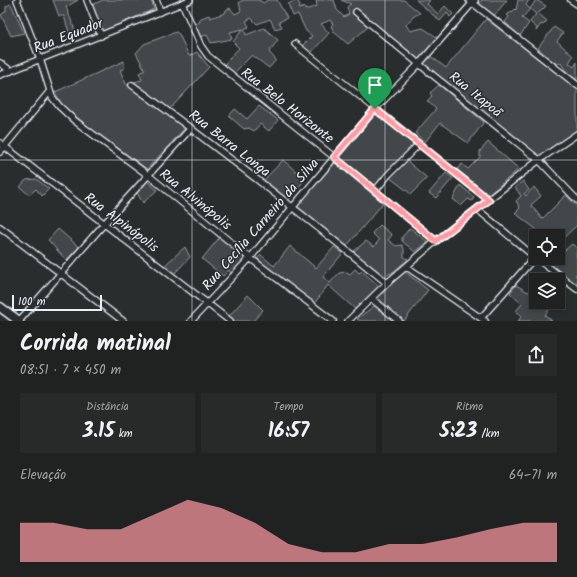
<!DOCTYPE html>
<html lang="pt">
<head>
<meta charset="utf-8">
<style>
	body { margin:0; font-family:Kalam,sans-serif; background:#282a2a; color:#f1f3f6; height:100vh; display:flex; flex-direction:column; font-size:15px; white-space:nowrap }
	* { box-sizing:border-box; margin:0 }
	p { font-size:13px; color:#a2a4a5 }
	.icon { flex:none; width:22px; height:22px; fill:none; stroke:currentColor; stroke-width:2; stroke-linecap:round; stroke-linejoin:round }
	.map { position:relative; height:321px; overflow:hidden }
	.sheet { display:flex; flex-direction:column; background:#202222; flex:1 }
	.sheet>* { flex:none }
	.fabs { position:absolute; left:529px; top:229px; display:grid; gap:8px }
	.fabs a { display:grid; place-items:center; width:36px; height:36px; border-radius:0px; background:#202222; box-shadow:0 2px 6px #0003,0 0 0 1px #3d3f40; font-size:20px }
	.scale { position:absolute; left:12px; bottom:10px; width:90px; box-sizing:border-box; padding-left:4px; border:2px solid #e8f1f8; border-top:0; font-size:11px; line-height:14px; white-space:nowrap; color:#e8f1f8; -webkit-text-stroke:3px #2a2d2e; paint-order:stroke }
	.pin { position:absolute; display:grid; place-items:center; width:34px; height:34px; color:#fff; margin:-41px -17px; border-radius:50% 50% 50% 0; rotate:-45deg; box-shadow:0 0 4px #0007 }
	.pin .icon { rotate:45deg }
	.round { display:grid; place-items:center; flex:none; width:42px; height:42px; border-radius:0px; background:#282a2a }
	.headline { display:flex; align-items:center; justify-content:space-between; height:68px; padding:0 20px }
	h1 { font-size:22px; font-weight:800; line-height:30px }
	.metrics { display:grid; grid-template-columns:repeat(3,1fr); gap:6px; height:68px; padding:4px 20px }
	.metrics div { display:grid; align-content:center; border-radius:0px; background:#282a2a; text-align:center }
	.metrics b { font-size:20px; font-weight:800 }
	.metrics small { font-size:11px; font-weight:400 }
	.metrics p { font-size:11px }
	.chart { height:112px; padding:8px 20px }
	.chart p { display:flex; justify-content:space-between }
	.chart svg { width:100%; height:72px; margin-top:4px; fill:#ff9aa2; opacity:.7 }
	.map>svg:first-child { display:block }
</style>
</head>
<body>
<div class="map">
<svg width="577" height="321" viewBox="0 0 577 321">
	<rect width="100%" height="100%" fill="#2a2d2e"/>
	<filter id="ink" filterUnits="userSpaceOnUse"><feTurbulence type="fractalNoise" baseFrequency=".025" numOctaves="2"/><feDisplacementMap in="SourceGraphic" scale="8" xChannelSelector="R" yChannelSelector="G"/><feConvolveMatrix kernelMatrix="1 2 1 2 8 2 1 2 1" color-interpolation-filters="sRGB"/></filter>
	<g filter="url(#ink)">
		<path fill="#424648" stroke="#959ca0" d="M53,0H78L66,7L76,33L70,36L64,16H59Z
			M103,0H151L154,9L101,32L92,5Z
			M244,0H258L259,1H261L263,3L268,0H277L287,18L279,22L282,27L275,29L270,19L257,24L251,18L246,21L249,27L244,29L246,35L264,28L278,40L269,52L276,60L269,68L252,55L233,74L224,67L226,62L239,48L233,42L243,29L230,32L232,39L211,43L207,35L199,37L193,25L200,22L199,19L209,15L210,18L225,13L226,10L230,8L235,14L241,11L239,2Z
			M297,0L300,5L299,9L305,7V10L317,6L316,0H334L337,10L344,17L349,14L347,7L351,4L341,0H404L420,13L414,16L406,25L410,31L423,28L438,38L418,61L356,9L353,12L368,27L348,44L334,32L331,26L333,24L330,20L321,24L329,33L311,53L302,46L312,36L306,31L298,14L293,16L288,4Z
			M416,0H430L427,4L438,14L445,6L453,14L450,17L447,13L440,21Z
			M482,0H507L493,17L478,4Z
			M518,0H529L526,5L530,9L536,0L546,6L541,11L538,13L547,21L543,25L541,24L536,31L537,28L530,22L536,14L530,9L522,18L529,23L520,36L505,22L509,17L507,15L510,13H511L515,9L516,10Z
			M11,4L24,33L11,36L1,15L6,11V6Z
			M486,19L577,89V132L539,158L423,66L424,61L432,57L446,68Z
			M554,27L563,33L557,41L573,56L569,63L574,67L577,62V80L565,70L561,63L557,64L550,59L538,48Z
			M176,32L179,34L189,56L197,52L209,67L170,109L134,82L142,80L139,73L145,70L136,53L144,44Z
			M124,61V69L120,70L126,84L186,127L147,169L89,127L62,105L55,92Z
			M439,85L484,122L468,143L440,123L425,142L415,133L436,109L427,101L432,96L430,93Z
			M259,106L278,120L269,131L260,124L254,131L249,128L244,129L229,116L235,109L247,119Z
			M376,113L414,143L405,155L392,167L375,188L337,156Z
			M488,142L519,169L488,195L456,171L462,164L468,169L480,157V151Z
			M283,160L305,179L289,200L264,180Z
			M407,161L427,178L411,194L389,177Z
			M335,163L383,203L347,246L297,206Z
			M446,173L453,178L436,198L429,193Z
			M36,179L49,189L42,196L36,189L29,195L20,187L26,180Z
			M147,181L157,190L143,203L137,193Z
			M523,181L529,190L524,194L526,196L534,187L541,196L531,205L542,219L566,195L577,207V225L558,243L565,250L572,244L577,248L576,256L577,257V273L575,275L577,277V285L541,258H558V236H545L515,213L520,208L516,201L521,196L515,187Z
			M460,185L474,197L472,201L468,199L461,206L453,199Z
			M380,225L392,235L388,240L396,246L402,245L404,249V257L408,259L393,272L385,276L359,257L355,255L354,251L366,241L374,247L379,240L372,233Z
			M410,228L428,242L415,252L402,241V237Z
			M58,229L79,247L66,260L48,240Z
			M221,238L243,256L244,260L232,275L229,270L223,276L202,259L218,239Z
			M290,246L316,268L334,247L343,253L323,277L330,283L339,273L347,272L350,274L355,269L359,273L362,271L379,286L355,309L328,285L314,304L256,260L261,255L274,266Z
			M185,247L190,257L173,275L164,266Z
			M404,271L428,290L404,321L378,298Z
			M516,285L528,292L533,290L536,293V297L535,299L536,302H555L545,315L552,321H518L522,316L516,311L522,304L510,293Z
			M248,295L263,310L253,321H232L228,317Z
			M374,306L394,321H360L357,319Z"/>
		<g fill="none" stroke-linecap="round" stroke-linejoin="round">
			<g stroke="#e8f1f8" stroke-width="8">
				<path id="minor" d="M17,0L40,59L52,97L59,106L75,121L148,175L250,258L333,321
					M87,0L101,36
					M156,0L160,11
					M469,0L577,85
					M571,0L577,4
					M182,3L201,46L208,56L334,157L436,241
					M356,12L419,64L539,160L577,200
					M295,44L489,200
					M0,63L11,71
					M0,75L190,0
					M132,85C219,148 303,215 387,283
					M0,143L230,321
					M0,152L50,91
					M375,191L388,175L419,144
					M477,209L536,258
					M0,227L123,321
					M536,258L577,289
					M407,267L485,321
					M372,299L399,321
					M481,318L535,257
					M19,321L104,224L191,128
					M191,321L250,258L375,109L419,64L475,0
					M348,321L387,283L436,241L539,160L577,134"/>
			</g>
			<g stroke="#e8f1f8" stroke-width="11">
				<path id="secondary" d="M0,307L19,321"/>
			</g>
			<use href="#minor" stroke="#2a2d2e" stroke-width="5.5"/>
			<use href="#secondary" stroke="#2a2d2e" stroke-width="8"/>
		</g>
	</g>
	<g fill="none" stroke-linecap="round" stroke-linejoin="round" filter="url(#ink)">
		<g stroke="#fff" stroke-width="8">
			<path id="route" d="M375,109L489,200L436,241L334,157Z"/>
		</g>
		<use href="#route" stroke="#ff9aa2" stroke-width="5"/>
	</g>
	<path fill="none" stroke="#e8f1f8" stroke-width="1" stroke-opacity="0.55" d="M192,0V321M385,0V321M0,160H577"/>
	<g text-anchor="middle" stroke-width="3" stroke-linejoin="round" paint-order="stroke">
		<g font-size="14" fill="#e8f1f8" stroke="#2a2d2e">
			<text transform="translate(68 35) rotate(-21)" y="5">Rua Equador</text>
			<text transform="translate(476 94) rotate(39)" y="5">Rua Itapoã</text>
			<text transform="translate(288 105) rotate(38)" y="5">Rua Belo Horizonte</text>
			<text transform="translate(230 143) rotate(38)" y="5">Rua Barra Longa</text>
			<text transform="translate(196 199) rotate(39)" y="5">Rua Alvinópolis</text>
			<text transform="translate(122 222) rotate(37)" y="5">Rua Alpinópolis</text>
			<text transform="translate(260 224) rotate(-49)" y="5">Rua Cecília Carneiro da Silva</text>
		</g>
	</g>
</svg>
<div class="fabs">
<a><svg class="icon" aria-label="locate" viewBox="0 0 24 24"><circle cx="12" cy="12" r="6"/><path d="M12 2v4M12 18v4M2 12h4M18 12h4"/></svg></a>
<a><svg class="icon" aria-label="layers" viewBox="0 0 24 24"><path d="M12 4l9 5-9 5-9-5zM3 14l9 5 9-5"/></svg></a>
</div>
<div class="scale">100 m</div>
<div class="pin" style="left:375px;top:109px;background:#1e9e55"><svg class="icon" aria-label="arrive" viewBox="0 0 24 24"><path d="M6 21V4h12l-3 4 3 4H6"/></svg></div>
</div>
<section class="sheet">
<div class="headline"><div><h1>Corrida matinal</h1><p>08:51 · 7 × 450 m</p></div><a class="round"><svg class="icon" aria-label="share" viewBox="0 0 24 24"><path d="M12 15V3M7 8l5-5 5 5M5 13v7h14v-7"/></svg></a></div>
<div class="metrics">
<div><p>Distância</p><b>3.15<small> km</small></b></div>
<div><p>Tempo</p><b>16:57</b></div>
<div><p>Ritmo</p><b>5:23<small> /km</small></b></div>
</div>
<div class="chart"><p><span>Elevação</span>64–71 m</p>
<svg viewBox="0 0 160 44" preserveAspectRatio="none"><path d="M0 44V20L10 20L20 24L30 24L40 15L50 6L60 11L70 20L80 33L90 38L100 38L110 33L120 33L130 29L140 24L150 20L160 20V44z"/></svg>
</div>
</section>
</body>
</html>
